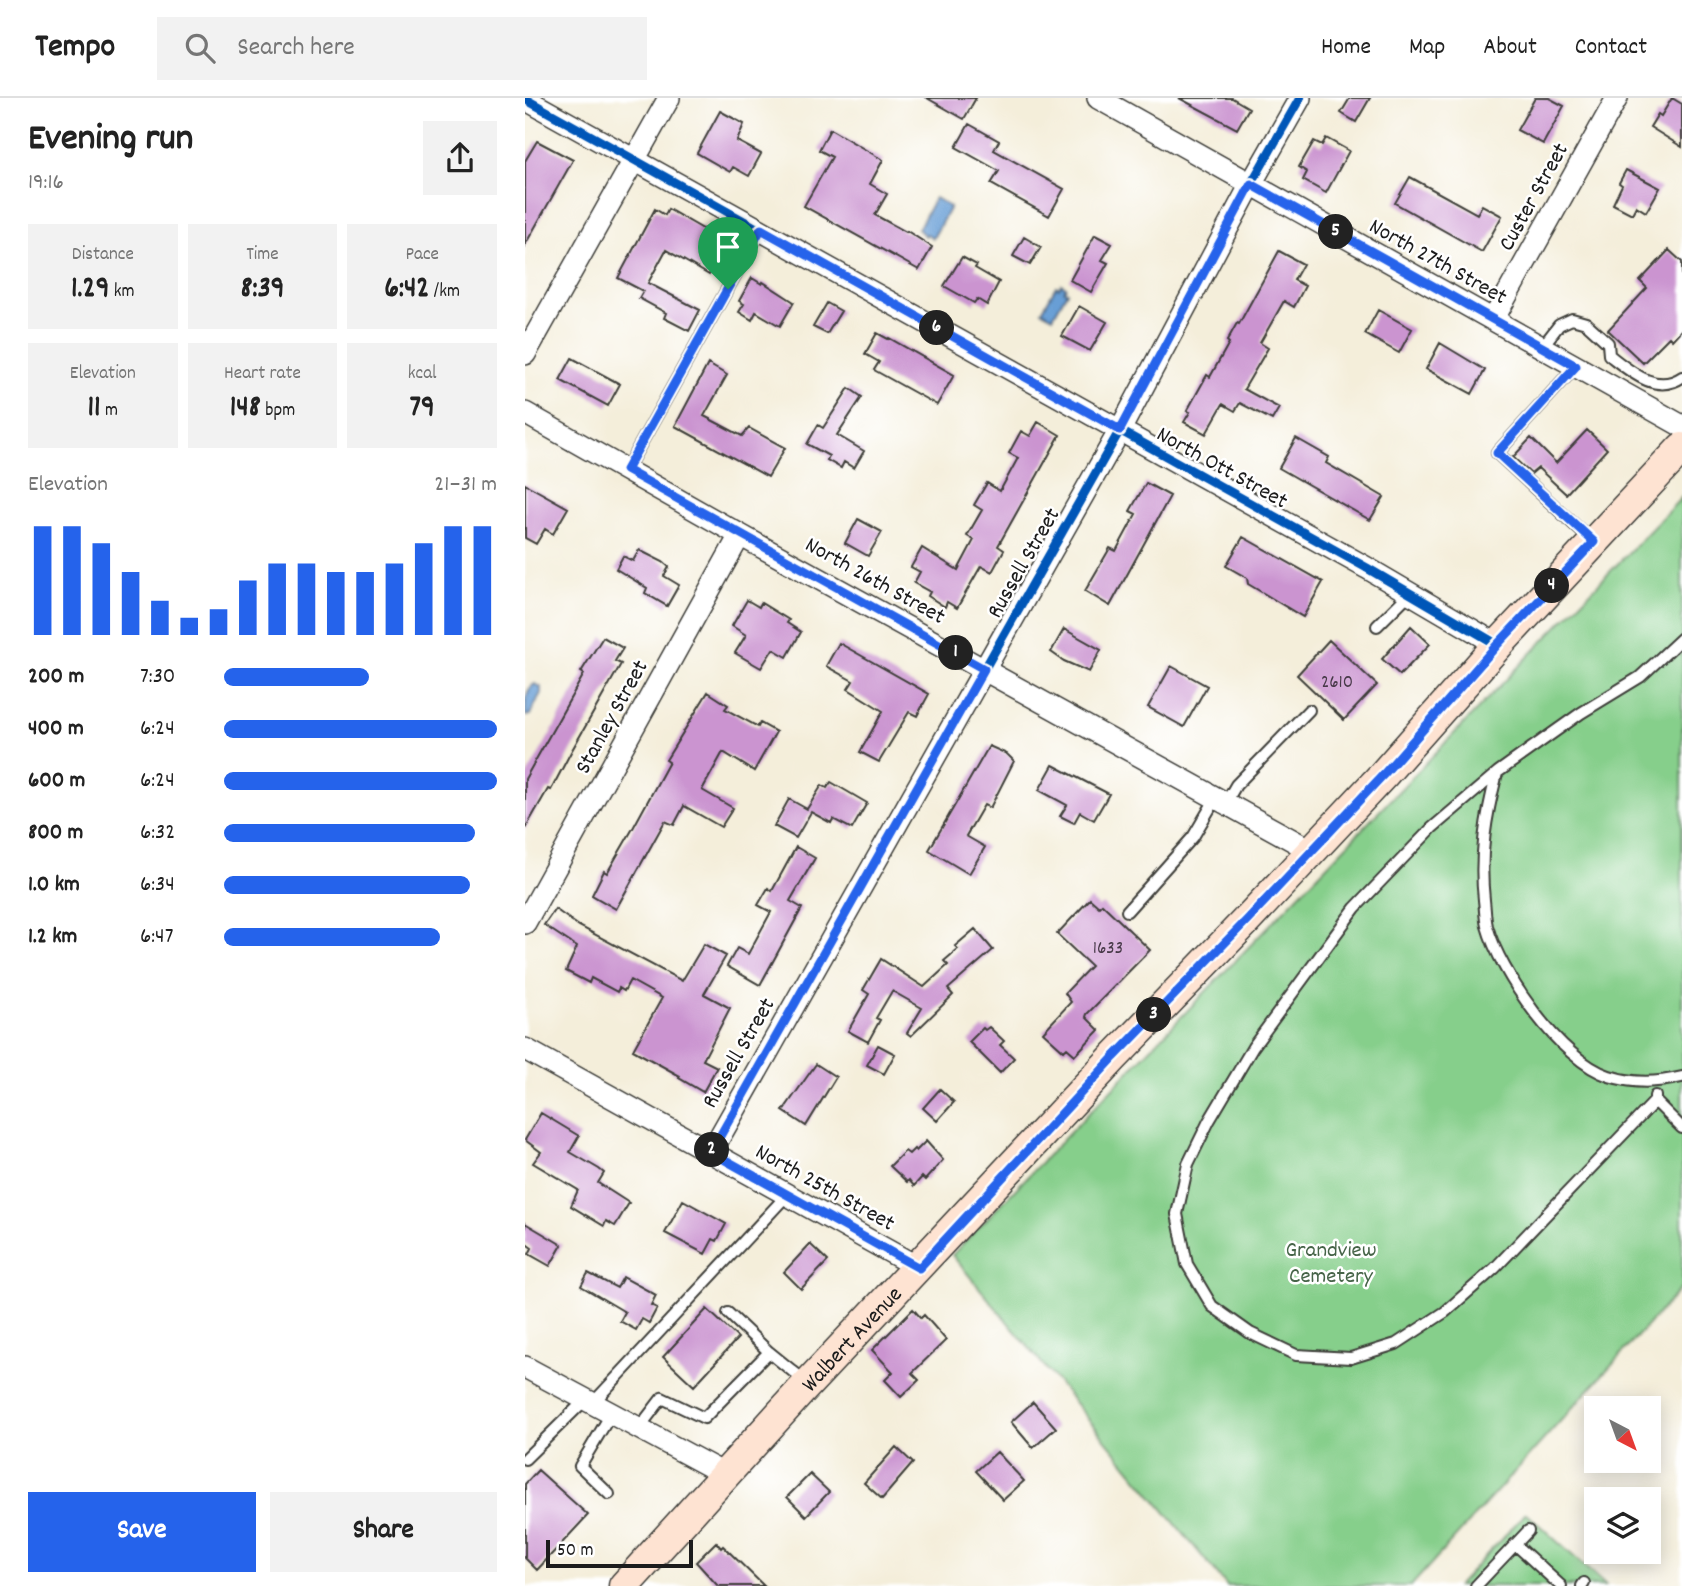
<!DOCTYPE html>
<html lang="en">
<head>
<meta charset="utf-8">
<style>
	body { margin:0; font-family:Dekko,sans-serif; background:#f2f2f2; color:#222; height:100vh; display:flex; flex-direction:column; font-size:26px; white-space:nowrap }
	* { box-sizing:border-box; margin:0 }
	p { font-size:23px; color:#767676 }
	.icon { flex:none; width:38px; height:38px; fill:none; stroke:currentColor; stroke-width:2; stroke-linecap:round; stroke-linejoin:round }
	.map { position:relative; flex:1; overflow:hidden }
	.panel { display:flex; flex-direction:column; background:#fff; width:525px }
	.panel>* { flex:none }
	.needle { width:46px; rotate:139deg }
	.tools { position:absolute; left:1059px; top:1298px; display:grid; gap:14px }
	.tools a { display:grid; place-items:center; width:77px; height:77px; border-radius:0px; background:#fff; box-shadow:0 4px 18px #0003; font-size:35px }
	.scale { position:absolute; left:21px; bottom:18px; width:147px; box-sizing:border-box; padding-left:7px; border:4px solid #1c1c1c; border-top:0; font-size:19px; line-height:24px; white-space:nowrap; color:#1c1c1c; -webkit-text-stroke:5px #fff; paint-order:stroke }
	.pin { position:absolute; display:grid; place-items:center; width:60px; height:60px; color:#fff; margin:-72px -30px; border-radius:50% 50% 50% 0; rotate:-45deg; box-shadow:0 0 7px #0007 }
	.pin .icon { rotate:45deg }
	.km { position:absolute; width:35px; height:35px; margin:-18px; border-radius:50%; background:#222; color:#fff; font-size:19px; line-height:35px; text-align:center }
	.round { display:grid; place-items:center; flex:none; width:74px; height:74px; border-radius:0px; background:#f2f2f2 }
	.summary { display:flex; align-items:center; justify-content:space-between; height:119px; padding:0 28px }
	h1 { font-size:38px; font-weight:700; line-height:52px }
	.stats { display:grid; grid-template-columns:repeat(3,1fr); gap:10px; height:119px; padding:7px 28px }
	.stats div { display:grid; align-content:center; border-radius:0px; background:#f2f2f2; text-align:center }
	.stats b { font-size:30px; font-weight:700 }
	.stats small { font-size:19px; font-weight:400 }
	.stats p { font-size:19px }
	.chart { height:196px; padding:14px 28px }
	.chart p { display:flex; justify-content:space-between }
	.chart svg { width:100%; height:126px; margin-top:7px; stroke:#2563eb; stroke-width:6 }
	.button { display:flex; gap:14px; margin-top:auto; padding:14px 28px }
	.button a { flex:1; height:80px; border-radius:0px; background:#2563eb; color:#fff; font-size:28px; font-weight:700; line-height:80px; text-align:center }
	.button a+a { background:#f2f2f2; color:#222 }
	ul { padding:0 28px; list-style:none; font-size:23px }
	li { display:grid; grid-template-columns:112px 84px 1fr; align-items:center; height:52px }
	li i { height:18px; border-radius:9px; background:#2563eb }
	header { display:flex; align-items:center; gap:42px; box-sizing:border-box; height:98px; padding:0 35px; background:#fff; border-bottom:2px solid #e0e0e0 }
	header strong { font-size:33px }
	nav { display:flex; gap:38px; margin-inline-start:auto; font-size:24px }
	.search { width:490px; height:63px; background:#f2f2f2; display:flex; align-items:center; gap:18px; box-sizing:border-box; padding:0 24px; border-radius:0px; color:#767676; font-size:26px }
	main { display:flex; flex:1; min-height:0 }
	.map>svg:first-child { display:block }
</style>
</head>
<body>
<header>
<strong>Tempo</strong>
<div class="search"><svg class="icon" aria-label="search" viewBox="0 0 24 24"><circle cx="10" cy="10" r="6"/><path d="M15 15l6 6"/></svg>Search here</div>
<nav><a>Home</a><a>Map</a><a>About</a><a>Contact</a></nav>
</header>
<main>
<section class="panel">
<div class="summary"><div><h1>Evening run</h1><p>19:16</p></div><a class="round"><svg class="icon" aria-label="share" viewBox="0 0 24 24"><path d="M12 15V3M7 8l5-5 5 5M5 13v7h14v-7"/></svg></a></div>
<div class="stats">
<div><p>Distance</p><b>1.29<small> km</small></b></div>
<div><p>Time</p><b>8:39</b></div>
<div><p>Pace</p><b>6:42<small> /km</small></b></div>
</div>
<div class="stats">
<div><p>Elevation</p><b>11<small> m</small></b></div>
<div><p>Heart rate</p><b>148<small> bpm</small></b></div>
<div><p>kcal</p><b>79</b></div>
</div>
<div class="chart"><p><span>Elevation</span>21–31 m</p>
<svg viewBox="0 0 160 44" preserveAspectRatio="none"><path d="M5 44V6M15 44V6M25 44V12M35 44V22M45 44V32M55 44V38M65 44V35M75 44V25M85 44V19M95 44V19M105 44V22M115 44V22M125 44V19M135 44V12M145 44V6M155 44V6"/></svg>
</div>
<ul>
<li><b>200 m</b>7:30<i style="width:53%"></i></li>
<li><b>400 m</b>6:24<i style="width:100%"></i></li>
<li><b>600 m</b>6:24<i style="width:100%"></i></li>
<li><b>800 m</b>6:32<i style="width:92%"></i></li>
<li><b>1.0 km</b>6:34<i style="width:90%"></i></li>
<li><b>1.2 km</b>6:47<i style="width:79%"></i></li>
</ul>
<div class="button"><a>Save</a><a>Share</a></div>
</section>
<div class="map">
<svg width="1157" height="1488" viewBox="0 0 1157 1488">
	<rect width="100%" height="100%" fill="#fff"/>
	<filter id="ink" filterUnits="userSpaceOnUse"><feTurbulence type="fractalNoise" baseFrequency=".0143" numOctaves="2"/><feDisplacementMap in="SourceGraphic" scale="14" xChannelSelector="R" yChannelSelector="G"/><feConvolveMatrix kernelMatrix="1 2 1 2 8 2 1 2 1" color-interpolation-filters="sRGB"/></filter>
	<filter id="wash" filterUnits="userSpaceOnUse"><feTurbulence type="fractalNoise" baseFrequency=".00686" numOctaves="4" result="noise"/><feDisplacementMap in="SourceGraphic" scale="28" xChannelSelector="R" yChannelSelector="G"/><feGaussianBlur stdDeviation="1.57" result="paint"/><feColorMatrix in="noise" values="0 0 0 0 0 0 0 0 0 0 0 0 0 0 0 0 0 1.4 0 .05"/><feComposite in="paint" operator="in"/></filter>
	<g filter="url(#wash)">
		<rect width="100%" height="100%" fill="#f4eeda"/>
		<path fill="#86cf8b" stroke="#517654" stroke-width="2" d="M1157,399V1189L886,1488H702L427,1157Z
			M1001,1415L1081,1488H932Z"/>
		<path fill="#679ed5" stroke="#425d78" stroke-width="2" d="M410,100L425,109L408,140L402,136L400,138L393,131Z
			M536,186L541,189L539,193L542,194L528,219L517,213L531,188L534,190Z
			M10,586L16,589V595L5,617L1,618C0,606 0,591 10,586Z"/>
		<g id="blocks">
			<path fill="#cb94d0" d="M402,0H451L439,21Z
				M654,0H707L724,10L712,31Z
				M825,0H845L831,24L816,15Z
				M1010,0H1024L1039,8L1018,46L992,32Z
				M1147,0L1157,6V49L1125,29L1133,16L1136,18Z
				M195,13L219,26L212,43L236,56L224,78L208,69L205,74L172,55Z
				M444,26L474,43L469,52L539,91L524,118L466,86L474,73L431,49Z
				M305,31L358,62L345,86L362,96L350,117L381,134L382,133L407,149L394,172L279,108L307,59L294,52Z
				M801,40L824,53L801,95L778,82L782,74L774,69L789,43L797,47Z
				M12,43L48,62L0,147V63Z
				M1101,72L1135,90L1121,114L1111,108L1107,116L1088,106L1097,87L1094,85Z
				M885,79L952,116L957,107L977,118L957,154L870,105Z
				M130,111L140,117L143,111L190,138L193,133L212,143L202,162L195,158L184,177L141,152L123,185L175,212L164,233L139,220L141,215L114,200L118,193L93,180Z
				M570,137L587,146L577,162L583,165L566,194L545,182Z
				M499,139L516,149L505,167L488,158Z
				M1144,152L1157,164V231L1147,242L1144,239L1118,265L1083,232L1122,190L1115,183Z
				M754,153L778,166L769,182L780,188L769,209L759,203L735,245L743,250L719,291L754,310L747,322L715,305L710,313L698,306L681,336L659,324L665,314L662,313L682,277L685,279L704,245L702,243L712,225L714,226Z
				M437,159L452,167L450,170L474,184L462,207L452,201L449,205L419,188Z
				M227,180L237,186L238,184L269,204L255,228L231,214L227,222L214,214L219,206L214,203Z
				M302,205L316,213L302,236L288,229Z
				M554,208L582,224L565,253L537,238Z
				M853,212L887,231L874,255L840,236Z
				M352,235L363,241L364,240L429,277L412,307L349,272L354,264L340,256Z
				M915,245L960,272L947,296L901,271Z
				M47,260L95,286L83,308L35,282Z
				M183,266L202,277L179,318L217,338L224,330L260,350L243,379L150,328Z
				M324,290L337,299L312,337L339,353L329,370L319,364L316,370L302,362L304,358L282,346L293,327L298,330Z
				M513,324L535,337L473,448L479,452L467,474L456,468L432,510L422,504L420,509L403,498L405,494L389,485L395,474L386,469L397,450L433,472L449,442L442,438L457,412L449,407L462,385L475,393L493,360L484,355L496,333L505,338Z
				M1062,332L1082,351L1041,396L1013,370L1006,376L988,359L1006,340L1031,365Z
				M771,340L804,359L801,365L859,399L845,422L754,370Z
				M621,385L645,398L585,508L560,493L585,450L591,453L611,416L605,413Z
				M0,386L43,410L28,436L20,431L11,446L0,440Z
				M333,421L357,434L343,458L320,445Z
				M718,439L798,484L778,519L723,486L722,480L701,468Z
				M114,452L138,464L144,469L139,478L154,487L142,508L120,495L122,490L91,471L98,458L108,463Z
				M222,502L234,509L236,505L264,522L262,525L276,534L262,559L248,551L236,570L210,555L221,537L207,528Z
				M886,528L905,546L875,577L857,561Z
				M539,531L576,552L564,574L539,563L526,554Z
				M78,539L98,550L90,563L96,566L47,652L26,692L23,691L0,731V681L59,576L56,574Z
				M804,542L852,587L819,622L772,577Z
				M314,545L404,596L392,618L384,614L354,664L335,654L358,613L323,591L328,583L301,568Z
				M646,568L682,588L659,629L623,609Z
				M183,594L203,607L200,611L233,629L235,625L251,634L229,673L198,654L177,692L208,710L196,729L159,708L149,727L140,723L91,811L67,797L79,773L82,775L107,732L144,664L141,662Z
				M464,648L482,656L489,663L465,710L459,707L441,738L460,749L444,776L404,752Z
				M528,667L584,696L569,722L555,714L549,725L535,718L542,707L514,692Z
				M306,684L342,705L327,731L308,721L306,725L286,714L271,740L249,728L264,701L282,711L297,687L302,690Z
				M271,749L290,760L265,803L277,810L235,887L202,868L212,850L223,856L246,814L233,807L243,790L247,793Z
				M565,801L574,809L577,806L625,852L562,916L561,919L574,932L550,957L542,950L539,953L518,934L546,904L540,895L566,868L532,836Z
				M30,811L54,828L157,883L179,846L201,858L179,896L205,910L178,962L192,969L178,994L154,980L155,978L108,952L137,900L105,882L99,893L94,890L92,894L66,880L64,885L41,873L52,849L19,827Z
				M450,831L468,852L423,891L428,897L386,938L382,935L397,910L367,893L351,920L355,922L343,944L323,933L344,896L338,892L356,861L399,889L423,867L419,863L433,851L430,848Z
				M464,929L479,943L475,947L489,960L475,975L444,944L458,930L460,932Z
				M353,947L370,956L359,976L342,967Z
				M291,966L311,979L281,1028L258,1013Z
				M415,991L429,1004L412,1023L398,1010Z
				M16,1015L54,1038L45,1054L74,1071L79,1075L73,1085L104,1105L90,1128L81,1123L79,1128L46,1108L53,1092L8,1065L16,1054L0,1042Z
				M401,1043L418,1062L400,1082L397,1079L389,1088L384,1082L382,1084L365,1068L380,1053L384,1056L389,1051L391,1053Z
				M158,1102L201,1126L192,1143L188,1141L180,1156L140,1135Z
				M0,1125L37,1147L25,1168L4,1156L7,1150L0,1145Z
				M285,1146L303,1163L276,1191L259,1174Z
				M63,1175L92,1190L98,1179L131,1197L126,1207L132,1210L124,1225L117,1221L111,1232L95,1223L100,1214L56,1188Z
				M182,1211L213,1240L169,1288L138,1259Z
				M388,1211L396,1220L399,1217L421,1242L387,1275L394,1282L376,1299L360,1282L368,1274L347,1252Z
				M508,1304L531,1330L508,1350L486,1324Z
				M371,1349L388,1365L357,1401L339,1385Z
				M472,1354L499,1383L478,1402L451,1373Z
				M13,1372L63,1417L12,1472L0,1460V1386Z
				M285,1376L304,1394L281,1418L262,1399Z
				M191,1444L196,1450L198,1448L239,1488H193L171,1464Z"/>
		</g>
	</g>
	<g filter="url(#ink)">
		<use href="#blocks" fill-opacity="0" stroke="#3c3c38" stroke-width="2"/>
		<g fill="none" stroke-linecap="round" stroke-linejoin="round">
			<g stroke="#3c3c38" stroke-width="14">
				<path id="lane" d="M1017,249L1034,227L1047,221L1061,225L1083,245L1084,257C1105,273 1131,297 1157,279
					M1051,268L972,355L1067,443
					M101,372L236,131
					M852,528L885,495
					M972,675C961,718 954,757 959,802C960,810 960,820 962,828C975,875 1036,963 1084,978C1110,986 1131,985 1157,979
					M700,706L711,687L784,612
					M602,813L668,739L691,700
					M1130,998V1003L1157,1030
					M1130,1003L970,1170L920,1214L871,1246L826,1260L771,1257L725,1235L687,1208L662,1166L652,1116L663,1066L684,1023L728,949L830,810L907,730L973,674L1056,615L1115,579L1157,540
					M203,1215L244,1254
					M67,1306L262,1097
					M114,1330L137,1300L179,1320L244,1254L281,1284
					M0,1361L60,1302
					M84,1396L55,1368L86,1316
					M990,1446L1036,1488
					M951,1488L1003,1433
					M1057,1488L1059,1485"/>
			</g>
			<g stroke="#3c3c38" stroke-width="24">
				<path id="street" d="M573,0L1157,328
					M0,1L842,470L973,547
					M968,222L1092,0
					M0,256L144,0
					M0,315L215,437L787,753
					M0,825L215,437
					M0,951L394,1170
					M186,1054L595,332L726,86L775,0
					M0,1269L201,1377"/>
			</g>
			<g stroke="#3c3c38" stroke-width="33">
				<g id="secondary">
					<path id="s1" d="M99,1488L276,1293L589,959L722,822L858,677L973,547L1157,350"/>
				</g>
			</g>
			<use href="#lane" stroke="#fff" stroke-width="10"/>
			<use href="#street" stroke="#fff" stroke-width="21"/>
			<use href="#secondary" stroke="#fee3d2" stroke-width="30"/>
			<g stroke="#fff" stroke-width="13">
				<path id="cycleway" d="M0,1L842,470L973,547
					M186,1054L595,332L726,86L775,0"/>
			</g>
			<use href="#cycleway" stroke="#0057b8" stroke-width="9"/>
		</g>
	</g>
	<g fill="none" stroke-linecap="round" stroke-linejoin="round" filter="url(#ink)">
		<g stroke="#fff" stroke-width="14">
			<path id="route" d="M726,86L1051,268L972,355L1069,444L972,547L858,677L722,822L589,959L394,1170L186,1054L459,571L101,372L236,131L595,332Z"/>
		</g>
		<use href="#route" stroke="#2563eb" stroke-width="9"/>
	</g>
	<g text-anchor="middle" stroke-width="5" stroke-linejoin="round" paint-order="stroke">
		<g font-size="19" fill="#483a49">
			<text x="812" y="589">2610</text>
			<text x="583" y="855">1633</text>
		</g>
		<g font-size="23" fill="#1c1c1c" stroke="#fff">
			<text transform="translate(1007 98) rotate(-61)" y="8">Custer Street</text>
			<text transform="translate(914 162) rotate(29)" y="8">North 27th Street</text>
			<text transform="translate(698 368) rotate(29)" y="8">North Ott Street</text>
			<text transform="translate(497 464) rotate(-60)" y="8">Russell Street</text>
			<text transform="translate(351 481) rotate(29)" y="8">North 26th Street</text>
			<text transform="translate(85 618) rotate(-61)" y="8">Stanley Street</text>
			<text transform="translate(212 954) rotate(-60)" y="8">Russell Street</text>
			<text transform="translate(301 1088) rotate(29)" y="8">North 25th Street</text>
			<text dy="8" stroke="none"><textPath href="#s1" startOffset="336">Walbert Avenue</textPath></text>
		</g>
		<g font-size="23" fill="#466448" stroke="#fff">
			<text x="806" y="1158">Grandview<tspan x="806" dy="26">Cemetery</tspan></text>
		</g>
	</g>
</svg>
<div class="tools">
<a><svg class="needle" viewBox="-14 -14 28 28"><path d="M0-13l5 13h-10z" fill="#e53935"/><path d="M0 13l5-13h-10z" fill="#767676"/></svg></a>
<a><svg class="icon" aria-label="layers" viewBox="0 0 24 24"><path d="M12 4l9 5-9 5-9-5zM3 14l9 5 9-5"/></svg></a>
</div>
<div class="scale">50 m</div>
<div class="pin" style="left:203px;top:191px;background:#1e9e55"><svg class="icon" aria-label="arrive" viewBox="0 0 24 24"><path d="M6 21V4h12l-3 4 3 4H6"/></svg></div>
<b class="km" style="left:431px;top:555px">1</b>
<b class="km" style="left:187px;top:1052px">2</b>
<b class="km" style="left:629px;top:917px">3</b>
<b class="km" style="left:1027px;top:488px">4</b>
<b class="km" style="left:811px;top:134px">5</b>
<b class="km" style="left:412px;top:230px">6</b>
</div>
</main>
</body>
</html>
